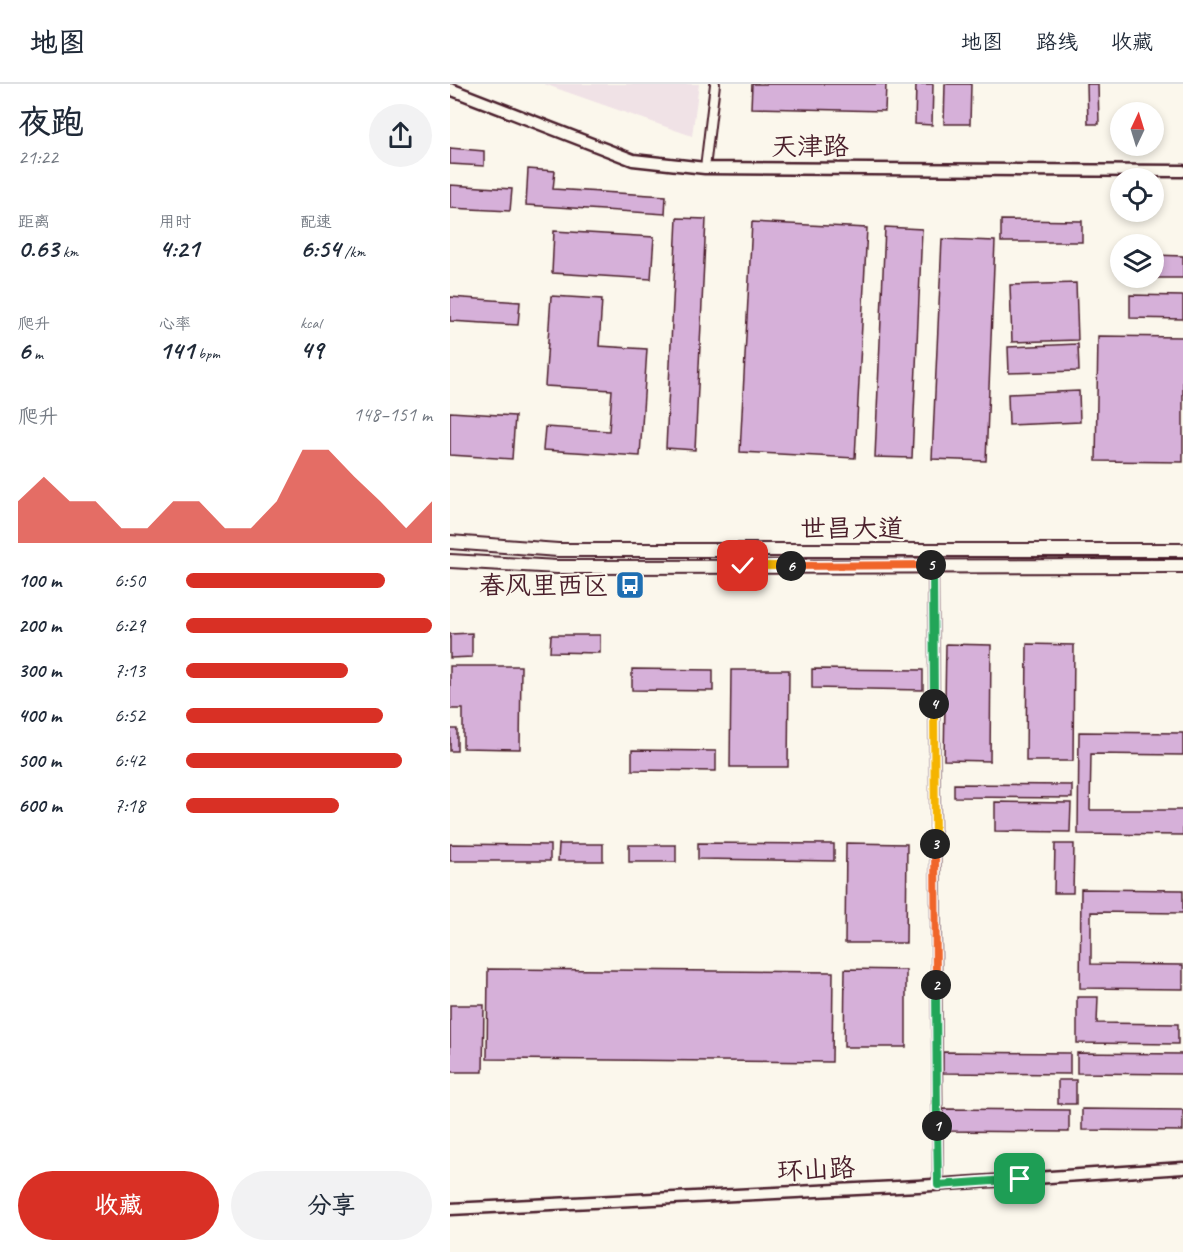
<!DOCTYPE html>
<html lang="zh">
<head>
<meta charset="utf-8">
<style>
	body { margin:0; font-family:Caveat,"LXGW WenKai TC",sans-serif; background:#f2f2f3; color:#1f2937; height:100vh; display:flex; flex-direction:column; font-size:22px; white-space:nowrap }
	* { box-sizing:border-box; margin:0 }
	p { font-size:20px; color:#747a83 }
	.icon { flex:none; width:33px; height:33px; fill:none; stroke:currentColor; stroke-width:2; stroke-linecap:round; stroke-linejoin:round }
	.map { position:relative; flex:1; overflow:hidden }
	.details { display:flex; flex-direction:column; background:#fff; width:450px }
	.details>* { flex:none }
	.needle { width:39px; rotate:4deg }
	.controls { position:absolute; left:660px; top:18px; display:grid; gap:12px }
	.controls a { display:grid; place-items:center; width:54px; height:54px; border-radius:50%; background:#fff; box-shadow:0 3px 9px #0003; font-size:30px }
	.pin { position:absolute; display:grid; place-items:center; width:51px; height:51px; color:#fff; margin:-26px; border-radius:12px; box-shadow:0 3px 9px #0006 }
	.km { position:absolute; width:30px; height:30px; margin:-15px; border-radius:50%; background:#222; color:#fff; font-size:16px; line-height:30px; text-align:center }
	.round { display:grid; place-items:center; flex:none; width:63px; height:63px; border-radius:32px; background:#f2f2f3 }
	.headline { display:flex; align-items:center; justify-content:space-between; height:102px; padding:0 18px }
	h1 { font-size:33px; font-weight:700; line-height:45px }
	.metrics { display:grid; grid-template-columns:repeat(3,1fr); gap:9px; height:102px; padding:6px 18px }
	.metrics div { display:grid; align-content:center }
	.metrics b { font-size:26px; font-weight:700 }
	.metrics small { font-size:16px; font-weight:400 }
	.metrics p { font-size:16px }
	.chart { height:168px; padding:12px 18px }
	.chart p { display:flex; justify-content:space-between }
	.chart svg { width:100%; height:108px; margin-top:6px; fill:#d93025; opacity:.7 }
	.action { display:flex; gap:12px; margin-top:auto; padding:12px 18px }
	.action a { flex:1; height:69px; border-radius:36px; background:#d93025; color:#fff; font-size:24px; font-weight:700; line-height:69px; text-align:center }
	.action a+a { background:#f2f2f3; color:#1f2937 }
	ul { padding:0 18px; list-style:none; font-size:20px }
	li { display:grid; grid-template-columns:96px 72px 1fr; align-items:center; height:45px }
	li i { height:15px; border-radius:8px; background:#d93025 }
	header { display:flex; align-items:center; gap:36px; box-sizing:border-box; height:84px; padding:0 30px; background:#fff; border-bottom:2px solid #e0e1e3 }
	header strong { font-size:28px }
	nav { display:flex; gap:33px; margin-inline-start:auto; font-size:21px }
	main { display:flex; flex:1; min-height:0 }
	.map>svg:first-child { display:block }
</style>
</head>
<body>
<header>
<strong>地图</strong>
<nav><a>地图</a><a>路线</a><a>收藏</a></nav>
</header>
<main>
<section class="details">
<div class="headline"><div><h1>夜跑</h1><p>21:22</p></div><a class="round"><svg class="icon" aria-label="share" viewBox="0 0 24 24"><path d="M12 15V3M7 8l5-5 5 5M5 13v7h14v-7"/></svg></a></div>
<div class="metrics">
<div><p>距离</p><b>0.63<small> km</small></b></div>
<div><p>用时</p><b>4:21</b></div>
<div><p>配速</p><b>6:54<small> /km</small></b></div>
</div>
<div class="metrics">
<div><p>爬升</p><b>6<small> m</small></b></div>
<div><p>心率</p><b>141<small> bpm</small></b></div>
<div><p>kcal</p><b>49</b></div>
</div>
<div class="chart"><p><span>爬升</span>148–151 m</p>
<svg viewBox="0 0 160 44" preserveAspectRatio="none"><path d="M0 44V27L10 17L20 27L30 27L40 38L50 38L60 27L70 27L80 38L90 38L100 27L110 6L120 6L130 17L140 27L150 38L160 27V44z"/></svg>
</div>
<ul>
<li><b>100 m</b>6:50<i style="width:81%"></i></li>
<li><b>200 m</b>6:29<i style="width:100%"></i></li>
<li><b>300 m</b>7:13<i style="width:66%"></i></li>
<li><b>400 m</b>6:52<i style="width:80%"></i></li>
<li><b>500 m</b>6:42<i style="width:88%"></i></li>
<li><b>600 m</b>7:18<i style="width:62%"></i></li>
</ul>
<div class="action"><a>收藏</a><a>分享</a></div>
</section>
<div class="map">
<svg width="733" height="1168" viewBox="0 0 733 1168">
	<rect width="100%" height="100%" fill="#fbf7ec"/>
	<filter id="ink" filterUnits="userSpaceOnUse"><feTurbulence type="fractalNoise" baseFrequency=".0167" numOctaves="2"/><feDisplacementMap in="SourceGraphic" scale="12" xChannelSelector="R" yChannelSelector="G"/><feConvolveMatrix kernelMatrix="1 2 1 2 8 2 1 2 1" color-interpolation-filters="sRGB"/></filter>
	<g filter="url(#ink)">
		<path fill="#f0e2e6" d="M94,0H249L242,52Z"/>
		<path fill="#d6b0d9" stroke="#4a1f2b" stroke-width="1.5" d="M302,0H436L435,27L301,24Z
			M466,0H483L482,41L465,40Z
			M495,0H521L520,40H494Z
			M637,0H648L649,40H638Z
			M0,64L34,67V82L0,80Z
			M78,85L105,87L103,105L216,112L215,130L76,121Z
			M0,101L62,105L60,127L0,124Z
			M227,134L256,135L245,366L216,364Z
			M551,136L632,137V158H551Z
			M302,138L417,144L405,374L290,368Z
			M435,143L472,145L462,374L425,373Z
			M104,147L204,153L201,195L102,189Z
			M492,155L545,157L536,377L482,375Z
			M704,171L733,172V194H681H704Z
			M626,199L628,256L562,258L560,201Z
			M680,211L733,212V235L680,234Z
			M101,212L152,215L149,262L197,265L190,372L93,366L95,343L159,347L162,306L95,302Z
			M0,213L70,218L68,241L0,237Z
			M648,252L733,253V378L646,377Z
			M628,260L629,287L559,289L558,263Z
			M629,307L630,338L559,341L558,310Z
			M0,328L65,332L62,375L0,371Z
			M22,549V573L0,574V550Z
			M101,551H150V569L100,568Z
			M496,560L541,561L540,677L494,676Z
			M577,560L624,561L623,677H576Z
			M0,582H71L70,665L13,664V625H0Z
			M182,585L263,586V607L182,606Z
			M362,585L473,586V606L362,604Z
			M281,586H339L338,683H280Z
			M0,645H7V667H0Z
			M629,648L733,649V671L641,670L640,726H733V751L628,750Z
			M182,666L266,667V687L182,686Z
			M504,700L622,701V714L504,713Z
			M545,718L621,719L620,748L545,747Z
			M248,759L384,760V777L248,775Z
			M396,759L457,760L456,859H395Z
			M0,760L100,761V777H0Z
			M109,760H153V777H108Z
			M605,760H624L623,809H604Z
			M179,761H226V778H179Z
			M631,805L733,806V829L641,828V880L733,881V905L630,904Z
			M38,885L383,888L382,978L37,975Z
			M395,885L456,886V963H394Z
			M627,913H648L647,939L728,940V960L627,959Z
			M0,921H34L33,988H0Z
			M493,968L620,969V990L493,989Z
			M627,969L733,970V990L627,989Z
			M608,996H626V1020H608Z
			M493,1025L619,1026V1048L493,1047Z
			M632,1025L733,1026V1047L632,1046Z"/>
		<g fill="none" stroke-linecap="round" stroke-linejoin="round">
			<g stroke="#4a1f2b" stroke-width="12">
				<path id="minor" d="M255,84L265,0
					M483,481L488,1101"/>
			</g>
			<g stroke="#4a1f2b" stroke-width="15">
				<path id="secondary" d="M0,5L183,76L255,84L733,87
					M0,1125L468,1102L733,1084"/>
			</g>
			<g stroke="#4a1f2b" stroke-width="16">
				<path id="primary" d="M0,458L108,466H733
					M0,477L107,483L733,482"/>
			</g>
			<use href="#minor" stroke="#fbf7ec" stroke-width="8"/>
			<use href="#secondary" stroke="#fbf7ec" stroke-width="10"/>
			<use href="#primary" stroke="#fbf7ec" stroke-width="12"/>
		</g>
	</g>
	<g fill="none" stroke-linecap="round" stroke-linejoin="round" filter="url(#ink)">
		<g stroke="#fff" stroke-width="12">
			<path id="split-1" d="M487,1042L488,1101L570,1095"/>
		</g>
		<g stroke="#fff" stroke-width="12">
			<path id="split-2" d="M486,901L487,1042"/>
		</g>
		<g stroke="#fff" stroke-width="12">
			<path id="split-3" d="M485,760L486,901"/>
		</g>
		<g stroke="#fff" stroke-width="12">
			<path id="split-4" d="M484,620L485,760"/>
		</g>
		<g stroke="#fff" stroke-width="12">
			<path id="split-5" d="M481,481H483L484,620"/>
		</g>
		<g stroke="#fff" stroke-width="12">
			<path id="split-6" d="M341,482L481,481"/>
		</g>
		<g stroke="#fff" stroke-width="12">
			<path id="split-7" d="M293,482H341"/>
		</g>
		<use href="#split-1" stroke="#22a559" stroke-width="8"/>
		<use href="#split-2" stroke="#22a559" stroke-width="8"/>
		<use href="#split-3" stroke="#f0652b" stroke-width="8"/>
		<use href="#split-4" stroke="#f5b400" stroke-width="8"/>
		<use href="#split-5" stroke="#22a559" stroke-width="8"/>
		<use href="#split-6" stroke="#f0652b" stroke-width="8"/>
		<use href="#split-7" stroke="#f5b400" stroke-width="8"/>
	</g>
	<defs>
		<g id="bus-square" transform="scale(1.5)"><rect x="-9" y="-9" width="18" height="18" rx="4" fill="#1f6fb2" stroke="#fbf7ec"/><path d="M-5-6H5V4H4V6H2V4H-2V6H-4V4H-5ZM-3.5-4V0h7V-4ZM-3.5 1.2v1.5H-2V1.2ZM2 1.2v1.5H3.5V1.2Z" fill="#fff"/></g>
	</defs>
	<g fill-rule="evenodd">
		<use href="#bus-square" x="180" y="501"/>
	</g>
	<g text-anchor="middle" stroke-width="4.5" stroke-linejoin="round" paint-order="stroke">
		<g font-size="26" fill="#4a1f2b" stroke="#fbf7ec">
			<text x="360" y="71">天津路</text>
			<text x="402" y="453">世昌大道</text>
			<text transform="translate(366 1085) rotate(-3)" y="9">环山路</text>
		</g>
		<g font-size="26" fill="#4a1f2b" stroke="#fbf7ec" text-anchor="end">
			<text x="159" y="510">春风里西区</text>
		</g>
	</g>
</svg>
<div class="controls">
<a><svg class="needle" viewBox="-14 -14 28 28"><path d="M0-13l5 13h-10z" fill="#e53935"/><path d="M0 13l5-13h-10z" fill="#747a83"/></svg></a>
<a><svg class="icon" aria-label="locate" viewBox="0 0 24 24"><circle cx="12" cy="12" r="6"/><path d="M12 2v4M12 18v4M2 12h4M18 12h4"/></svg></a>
<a><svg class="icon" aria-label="layers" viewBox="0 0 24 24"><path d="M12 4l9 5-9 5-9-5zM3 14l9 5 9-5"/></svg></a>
</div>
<div class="pin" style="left:570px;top:1095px;background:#1e9e55"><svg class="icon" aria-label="arrive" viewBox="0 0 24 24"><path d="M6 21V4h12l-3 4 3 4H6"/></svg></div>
<div class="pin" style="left:293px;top:482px;background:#d93025"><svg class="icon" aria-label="check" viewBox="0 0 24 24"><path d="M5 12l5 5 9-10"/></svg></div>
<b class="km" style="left:487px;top:1042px">1</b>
<b class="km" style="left:486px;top:901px">2</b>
<b class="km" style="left:485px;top:760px">3</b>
<b class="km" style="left:484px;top:620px">4</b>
<b class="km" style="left:481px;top:481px">5</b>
<b class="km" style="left:341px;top:482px">6</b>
</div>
</main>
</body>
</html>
